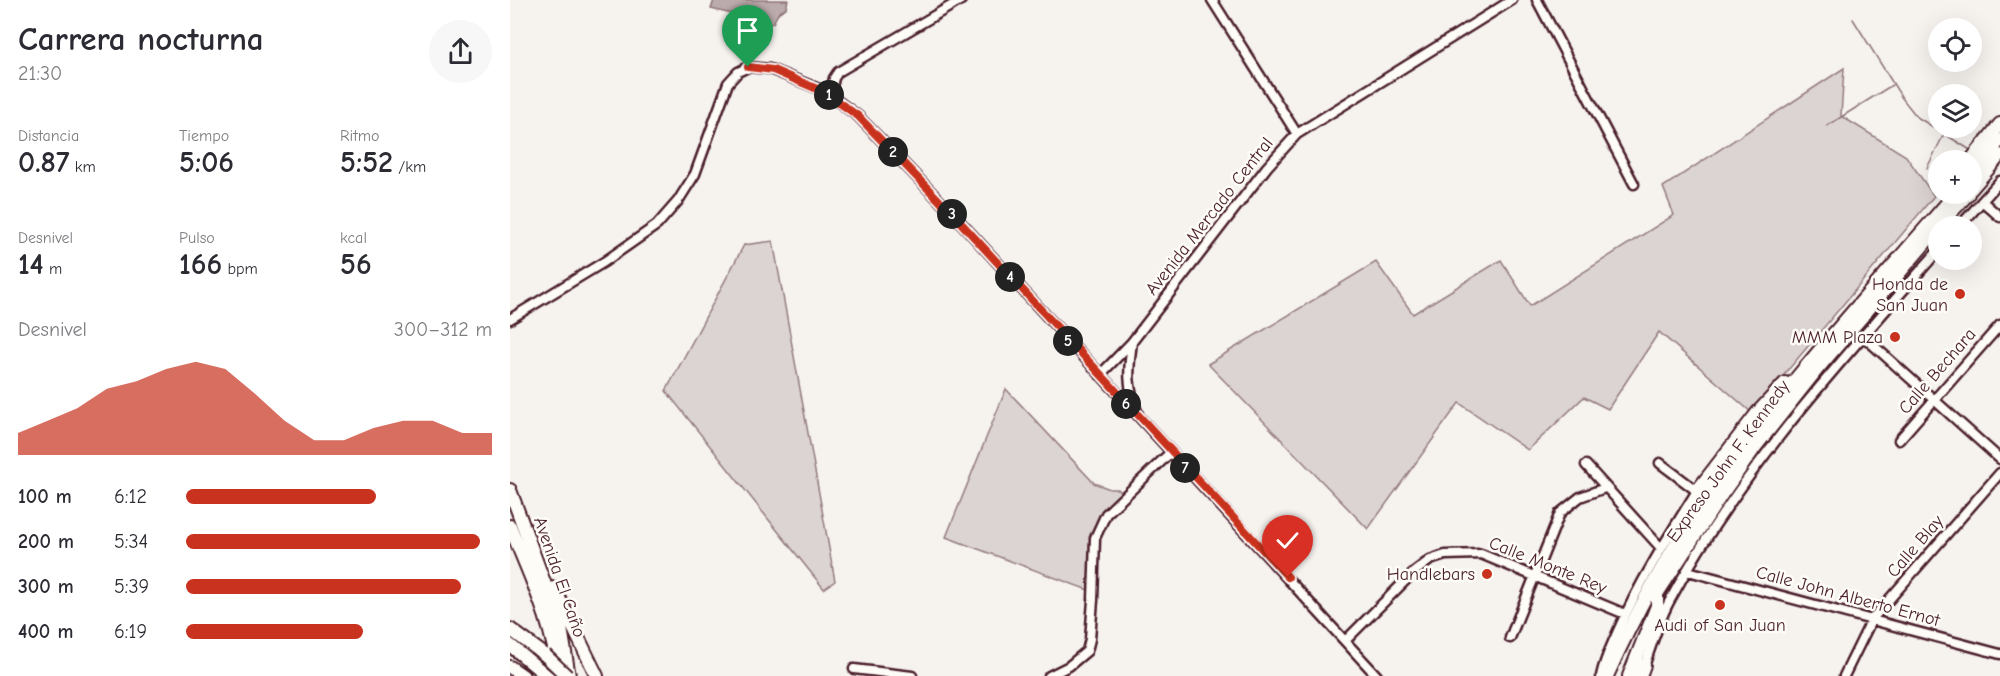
<!DOCTYPE html>
<html lang="es">
<head>
<meta charset="utf-8">
<style>
	body { margin:0; font-family:"Comic Neue",sans-serif; background:#f7f7f7; color:#2b2b33; height:100vh; display:flex; flex-direction:column; font-size:22px; white-space:nowrap }
	* { box-sizing:border-box; margin:0 }
	p { font-size:20px; color:#7c7c81 }
	.icon { flex:none; width:33px; height:33px; fill:none; stroke:currentColor; stroke-width:2; stroke-linecap:round; stroke-linejoin:round }
	.map { position:relative; flex:1; overflow:hidden }
	.details { display:flex; flex-direction:column; background:#fff; width:510px }
	.details>* { flex:none }
	.controls { position:absolute; left:1418px; top:18px; display:grid; gap:12px }
	.controls a { display:grid; place-items:center; width:54px; height:54px; border-radius:50%; background:#fff; box-shadow:0 6px 24px #0002; font-size:30px }
	.pin { position:absolute; display:grid; place-items:center; width:51px; height:51px; color:#fff; margin:-62px -26px; border-radius:50% 50% 50% 0; rotate:-45deg; box-shadow:0 0 6px #0007 }
	.pin .icon { rotate:45deg }
	.km { position:absolute; width:30px; height:30px; margin:-15px; border-radius:50%; background:#222; color:#fff; font-size:16px; line-height:30px; text-align:center }
	.round { display:grid; place-items:center; flex:none; width:63px; height:63px; border-radius:32px; background:#f7f7f7 }
	.headline { display:flex; align-items:center; justify-content:space-between; height:102px; padding:0 18px }
	h1 { font-size:33px; font-weight:800; line-height:45px }
	.stats { display:grid; grid-template-columns:repeat(3,1fr); gap:9px; height:102px; padding:6px 18px }
	.stats div { display:grid; align-content:center }
	.stats b { font-size:30px; font-weight:800 }
	.stats small { font-size:16px; font-weight:400 }
	.stats p { font-size:16px }
	.chart { height:168px; padding:12px 18px }
	.chart p { display:flex; justify-content:space-between }
	.chart svg { width:100%; height:108px; margin-top:6px; fill:#c8321e; opacity:.7 }
	ul { padding:0 18px; list-style:none; font-size:20px }
	li { display:grid; grid-template-columns:96px 72px 1fr; align-items:center; height:45px }
	li i { height:15px; border-radius:8px; background:#c8321e }
	main { display:flex; flex:1; min-height:0 }
	.map>svg:first-child { display:block }
</style>
</head>
<body>
<main>
<section class="details">
<div class="headline"><div><h1>Carrera nocturna</h1><p>21:30</p></div><a class="round"><svg class="icon" aria-label="share" viewBox="0 0 24 24"><path d="M12 15V3M7 8l5-5 5 5M5 13v7h14v-7"/></svg></a></div>
<div class="stats">
<div><p>Distancia</p><b>0.87<small> km</small></b></div>
<div><p>Tiempo</p><b>5:06</b></div>
<div><p>Ritmo</p><b>5:52<small> /km</small></b></div>
</div>
<div class="stats">
<div><p>Desnivel</p><b>14<small> m</small></b></div>
<div><p>Pulso</p><b>166<small> bpm</small></b></div>
<div><p>kcal</p><b>56</b></div>
</div>
<div class="chart"><p><span>Desnivel</span>300–312 m</p>
<svg viewBox="0 0 160 44" preserveAspectRatio="none"><path d="M0 44V35L10 30L20 25L30 17L40 14L50 9L60 6L70 9L80 19L90 30L100 38L110 38L120 33L130 30L140 30L150 35L160 35V44z"/></svg>
</div>
<ul>
<li><b>100 m</b>6:12<i style="width:62%"></i></li>
<li><b>200 m</b>5:34<i style="width:96%"></i></li>
<li><b>300 m</b>5:39<i style="width:90%"></i></li>
<li><b>400 m</b>6:19<i style="width:58%"></i></li>
</ul>
</section>
<div class="map">
<svg width="1490" height="676" viewBox="0 0 1490 676">
	<rect width="100%" height="100%" fill="#f6f3ef"/>
	<filter id="ink" filterUnits="userSpaceOnUse"><feTurbulence type="fractalNoise" baseFrequency=".0167" numOctaves="2"/><feDisplacementMap in="SourceGraphic" scale="12" xChannelSelector="R" yChannelSelector="G"/><feConvolveMatrix kernelMatrix="1 2 1 2 8 2 1 2 1" color-interpolation-filters="sRGB"/></filter>
	<g filter="url(#ink)">
		<path fill="#dcd4d2" stroke="#937a7e" stroke-width="1.5" d="M1334,68L1331,116L1396,156L1424,196L1242,413L1149,332L1098,409L1074,397L1018,450L949,403L858,529L698,364L866,262L903,314L991,260L1020,306L1164,215L1153,187Z
			M263,241L325,581L314,589L156,391L234,245Z
			M496,389L584,483L600,489H608L612,493L594,510L581,534L578,590L436,537Z"/>
		<path fill="#bbabac" stroke="#8e7378" stroke-width="1.5" d="M204,0H278L276,8L269,12L263,23L251,27L253,13L246,12L241,28L233,24L226,15L201,9Z"/>
		<g fill="none" stroke-linecap="round" stroke-linejoin="round">
			<path stroke="#8e7378" stroke-width="1.5" d="M1343,19L1392,98L1407,117L1462,151
				M1317,126L1382,85
				M1417,168L1434,134"/>
			<g stroke="#4a1f2b" stroke-width="13">
				<path id="minor" d="M702,0L787,134
					M1027,0L1124,184
					M320,96L324,78L328,72L451,0
					M1472,201L1490,217
					M1450,226L1490,181
					M0,319L94,262L147,225L168,201L185,174L218,83L228,72L238,67L260,69L314,91L348,116L453,225L867,676
					M1353,336L1490,459
					M622,342C618,371 617,387 628,414
					M590,375L622,342L757,167L787,134L1002,0
					M1389,440L1490,325
					M1076,465L1151,548
					M1178,571L1490,654
					M1000,638L1050,513L1070,497L1095,488
					M836,640L904,572L920,560L935,555L971,554L1115,614
					M344,669L402,676
					M1133,669C1141,647 1148,623 1159,602C1229,471 1331,361 1428,251
					M539,676L559,666L577,651L580,639L583,600L585,538L596,514L661,452
					M1091,676C1094,661 1101,647 1107,633C1129,583 1158,537 1187,491L1150,463
					M1334,676L1362,619L1490,473"/>
			</g>
			<g stroke="#4a1f2b" stroke-width="16">
				<path id="highway" d="M1461,160L1490,124
					M1461,174L1490,140
					M1461,189L1490,155
					M1429,226L1458,194
					M0,490L51,628L59,676
					M1187,491L1248,412L1275,383
					M0,526C19,575 44,623 48,676
					M44,588L87,676
					M1145,597L1212,494L1246,446L1309,367L1428,228
					M0,629L35,655
					M0,645L37,676
					M0,667L13,676
					M1097,676C1125,614 1158,553 1196,497C1270,389 1360,293 1445,194
					M1119,676L1147,606V594
					M1130,676L1134,665"/>
			</g>
			<use href="#minor" stroke="#fdfcf7" stroke-width="8"/>
			<use href="#highway" stroke="#fdfcf7" stroke-width="12"/>
			<g stroke="#4a1f2b" stroke-width="16" stroke-linecap="butt">
				<path id="highway-bridge" d="M35,655L57,676"/>
			</g>
			<use href="#highway-bridge" stroke="#fdfcf7" stroke-width="12"/>
		</g>
	</g>
	<g fill="none" stroke-linecap="round" stroke-linejoin="round" filter="url(#ink)">
		<g stroke="#fff" stroke-width="12">
			<path id="route" d="M238,67L263,70L314,92L348,116L450,222L778,577"/>
		</g>
		<use href="#route" stroke="#c8321e" stroke-width="8"/>
	</g>
	<g fill="#c8321e" stroke="#fdfcf7" stroke-width="2">
		<circle cx="1450" cy="294" r="6"/>
		<circle cx="1385" cy="337" r="6"/>
		<circle cx="977" cy="574" r="6"/>
		<circle cx="1210" cy="605" r="6"/>
	</g>
	<g text-anchor="middle" stroke-width="5" stroke-linejoin="round" paint-order="stroke">
		<g font-size="18" fill="#4a1f2b" stroke="#fdfcf7">
			<text transform="translate(699 216) rotate(-52)" y="6">Avenida Mercado Central</text>
			<text transform="translate(1427 371) rotate(-49)" y="6">Calle Bechara</text>
			<text transform="translate(1218 461) rotate(-54)" y="6">Expreso John F. Kennedy</text>
			<text transform="translate(1405 546) rotate(-49)" y="6">Calle Blay</text>
			<text transform="translate(1038 565) rotate(22)" y="6">Calle Monte Rey</text>
			<text transform="translate(50 577) rotate(71)" y="6">Avenida El Caño</text>
			<text transform="translate(1338 596) rotate(15)" y="6">Calle John Alberto Ernot</text>
		</g>
		<g font-size="18" fill="#4a1f2b" stroke="#fdfcf7" text-anchor="end">
			<text x="1438" y="290">Honda de<tspan x="1438" dy="21">San Juan</tspan></text>
			<text x="1373" y="343">MMM Plaza</text>
			<text x="965" y="580">Handlebars</text>
			<text x="1210" y="631" text-anchor="middle">Audi of San Juan</text>
		</g>
	</g>
</svg>
<div class="controls">
<a><svg class="icon" aria-label="locate" viewBox="0 0 24 24"><circle cx="12" cy="12" r="6"/><path d="M12 2v4M12 18v4M2 12h4M18 12h4"/></svg></a>
<a><svg class="icon" aria-label="layers" viewBox="0 0 24 24"><path d="M12 4l9 5-9 5-9-5zM3 14l9 5 9-5"/></svg></a>
<a>+</a>
<a>−</a>
</div>
<div class="pin" style="left:238px;top:67px;background:#1e9e55"><svg class="icon" aria-label="arrive" viewBox="0 0 24 24"><path d="M6 21V4h12l-3 4 3 4H6"/></svg></div>
<div class="pin" style="left:778px;top:577px;background:#d93025"><svg class="icon" aria-label="check" viewBox="0 0 24 24"><path d="M5 12l5 5 9-10"/></svg></div>
<b class="km" style="left:319px;top:95px">1</b>
<b class="km" style="left:383px;top:152px">2</b>
<b class="km" style="left:442px;top:214px">3</b>
<b class="km" style="left:500px;top:277px">4</b>
<b class="km" style="left:558px;top:341px">5</b>
<b class="km" style="left:616px;top:404px">6</b>
<b class="km" style="left:675px;top:468px">7</b>
</div>
</main>
</body>
</html>
